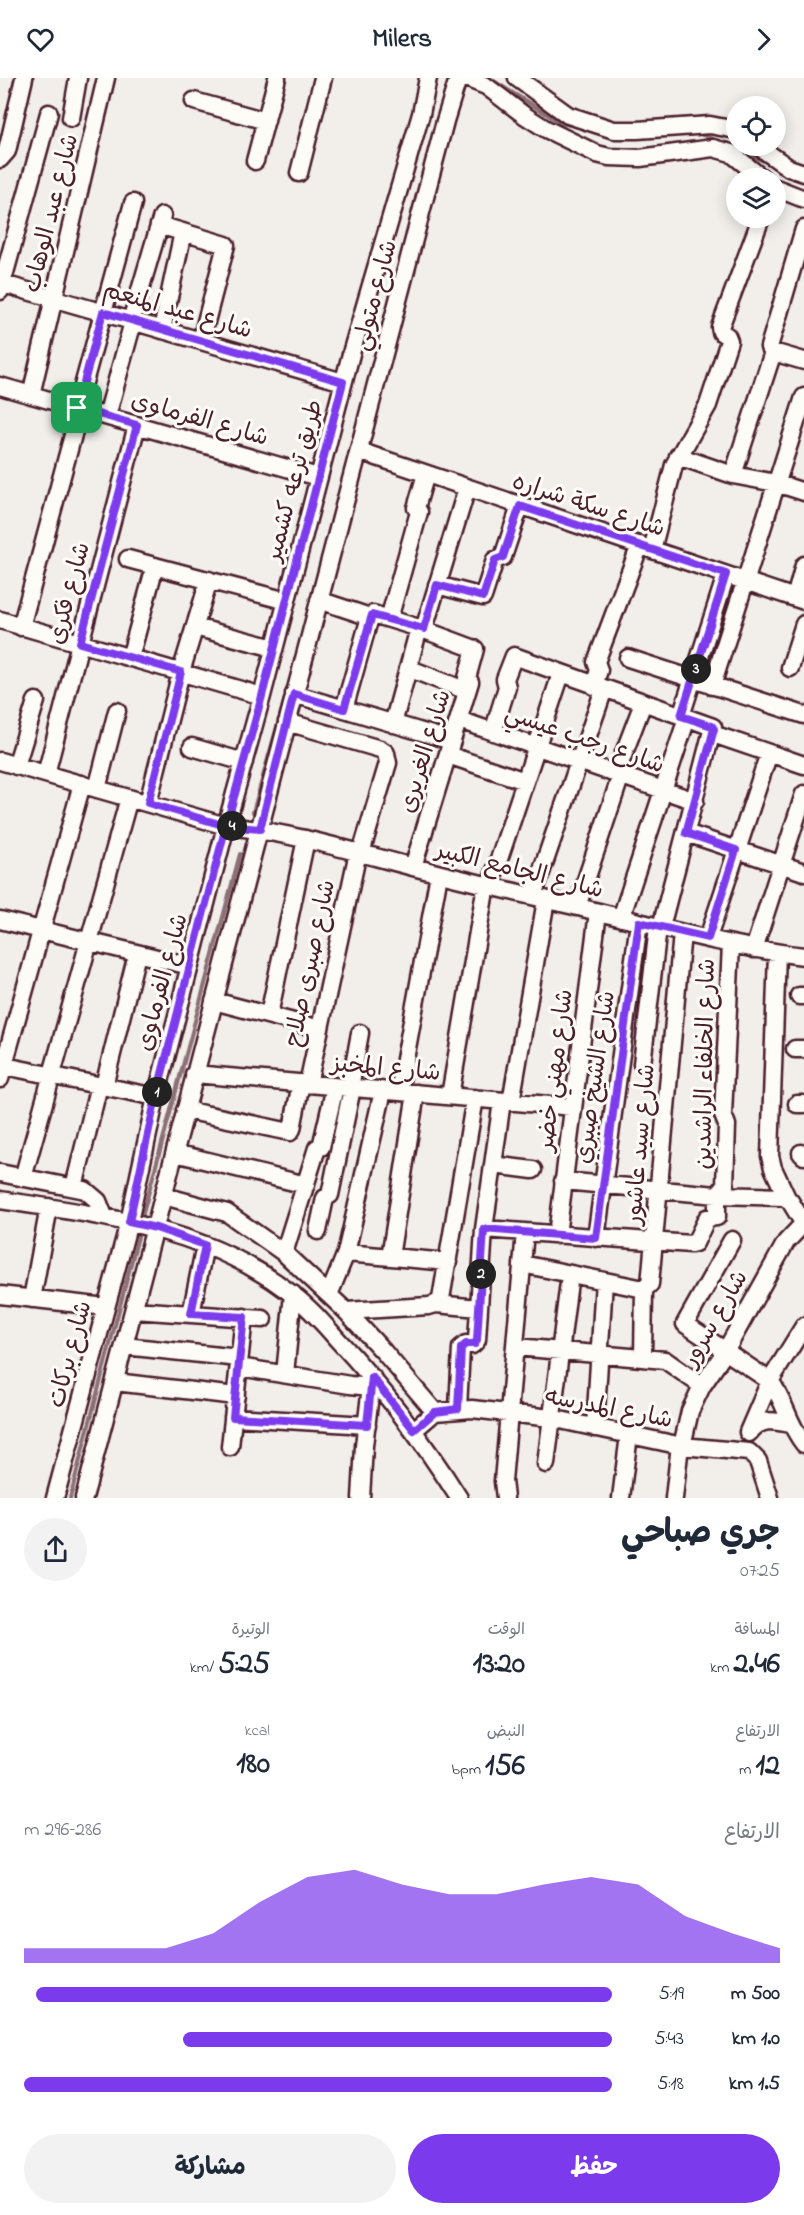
<!DOCTYPE html>
<html lang="ar">
<head>
<meta charset="utf-8">
<style>
	body { margin:0; font-family:"Indie Flower","Playpen Sans Arabic",sans-serif; background:#f2f2f3; color:#1f2937; direction:rtl; height:100vh; display:flex; flex-direction:column; font-size:22px; white-space:nowrap }
	* { box-sizing:border-box; margin:0 }
	p { font-size:20px; color:#747a83 }
	.icon { flex:none; width:33px; height:33px; fill:none; stroke:currentColor; stroke-width:2; stroke-linecap:round; stroke-linejoin:round }
	.map { position:relative; height:1420px; overflow:hidden; direction:ltr }
	.sheet { display:flex; flex-direction:column; background:#fff; flex:1 }
	.sheet>* { flex:none }
	.tools { position:absolute; left:726px; top:18px; display:grid; gap:12px }
	.tools a { display:grid; place-items:center; width:60px; height:60px; border-radius:50%; background:#fff; box-shadow:0 3px 15px #0003; font-size:30px }
	.pin { position:absolute; display:grid; place-items:center; width:51px; height:51px; color:#fff; margin:-26px; border-radius:12px; box-shadow:0 3px 9px #0006 }
	.km { position:absolute; width:30px; height:30px; margin:-15px; border-radius:50%; background:#222; color:#fff; font-size:16px; line-height:30px; text-align:center }
	.round { display:grid; place-items:center; flex:none; width:63px; height:63px; border-radius:32px; background:#f2f2f3 }
	.overview { display:flex; align-items:center; justify-content:space-between; height:102px; padding:0 24px }
	h1 { font-size:33px; font-weight:700; line-height:45px }
	.stats { display:grid; grid-template-columns:repeat(3,1fr); gap:9px; height:102px; padding:6px 24px }
	.stats div { display:grid; align-content:center }
	.stats b { font-size:30px; font-weight:700 }
	.stats small { font-size:16px; font-weight:400 }
	.stats p { font-size:16px }
	.chart { height:168px; padding:12px 24px }
	.chart p { display:flex; justify-content:space-between }
	.chart svg { width:100%; height:108px; margin-top:6px; fill:#7c3aed; opacity:.7 }
	.action { display:flex; gap:12px; margin-top:auto; padding:12px 24px }
	.action a { flex:1; height:69px; border-radius:36px; background:#7c3aed; color:#fff; font-size:24px; font-weight:700; line-height:69px; text-align:center }
	.action a+a { background:#f2f2f3; color:#1f2937 }
	ul { padding:0 24px; list-style:none; font-size:20px }
	li { display:grid; grid-template-columns:96px 72px 1fr; align-items:center; height:45px }
	li i { height:15px; border-radius:8px; background:#7c3aed }
	header { display:flex; justify-content:space-between; align-items:center; height:78px; padding:0 24px; background:#fff; font-size:27px; font-weight:700 }
	.map>svg:first-child { display:block }
</style>
</head>
<body>
<header><svg class="icon" aria-label="forward" viewBox="0 0 24 24"><path d="M9 5l7 7-7 7"/></svg>Milers<svg class="icon" aria-label="heart" viewBox="0 0 24 24"><path d="M12 20l-8-8c-3-5 5-10 8-4 3-6 11-1 8 4z"/></svg></header>
<div class="map">
<svg width="804" height="1420" viewBox="0 0 804 1420">
	<rect width="100%" height="100%" fill="#f2efeb"/>
	<filter id="ink" filterUnits="userSpaceOnUse"><feTurbulence type="fractalNoise" baseFrequency=".0167" numOctaves="2"/><feDisplacementMap in="SourceGraphic" scale="12" xChannelSelector="R" yChannelSelector="G"/><feConvolveMatrix kernelMatrix="1 2 1 2 8 2 1 2 1" color-interpolation-filters="sRGB"/></filter>
	<g filter="url(#ink)">
		<g fill="none" stroke-linecap="round" stroke-linejoin="round">
			<path stroke="#8b6f75" stroke-width="4" d="M489,0L561,45L583,50
				M697,55L721,64
				M736,70L770,86
				M253,734L290,602
				M141,1143L240,776
				M70,1420L140,1151"/>
			<g stroke="#4a1f2b" stroke-width="21">
				<path id="minor" d="M466,0L486,8L524,37L546,51L597,76L609,79L640,80L713,70L731,75L762,100
					M517,0L568,37L614,52H637L710,47L736,52
					M194,23L266,43
					M71,40L78,0
					M758,68L789,90L804,95
					M0,81L7,73L24,0
					M255,83L277,0
					M299,95L323,0
					M776,110L804,121
					M159,147L226,167L201,263
					M804,151L769,269L773,274L804,283
					M0,205L343,304
					M0,213L49,35
					M131,243L162,138
					M162,252L183,154
					M0,308L318,399
					M31,317L106,0
					M77,330L133,125
					M107,338L133,244
					M359,373L804,523
					M678,378L733,397L776,405L804,414
					M733,397L773,274
					M652,472L674,387L708,327L729,263L727,258L721,254L720,249L761,140
					M128,481L287,523
					M437,507L483,519L495,482L503,479L520,428
					M795,520L804,487
					M319,522L370,539L373,536L419,550L475,571L467,600L470,604L413,789
					M389,541L419,434L416,430L426,396
					M0,542L262,618
					M21,549L80,331
					M195,549L274,570
					M424,551L467,410
					M130,580L155,488
					M628,580L804,637
					M408,590L467,613
					M790,590L804,546
					M594,608L599,592L596,584L640,467
					M712,608L804,319
					M294,616L452,663
					M344,631L370,539
					M681,638L726,497
					M459,642L695,723
					M287,644L380,671L386,675L388,685L361,775
					M393,646L419,550
					M493,654L507,609L505,601L514,578L713,649L661,849
					M713,656L804,687
					M192,669L244,684
					M448,677L525,703
					M0,683L226,748C290,754 351,773 413,789C475,805 537,819 599,834C667,851 735,870 804,878
					M16,688L36,623
					M46,696L137,347
					M616,696L643,625
					M97,711L117,633
					M148,725L181,594L209,502
					M686,755L804,794
					M490,808L561,596
					M533,818L604,611
					M577,829L621,697
					M621,840L687,640
					M0,842L190,888
					M708,860L769,675
					M754,871L804,716
					M777,875L770,1078L773,1090L787,1120
					M799,918H804
					M214,923L320,951
					M269,937L306,761
					M795,971H804
					M642,986L658,849
					M0,987L156,1019
					M194,996L573,1029
					M0,1001L82,706
					M308,1006L358,774
					M104,1008L137,876
					M350,1010L360,955
					M399,1014L439,796
					M450,1018L486,807
					M511,1024L546,822
					M797,1026H804
					M185,1032L290,1054L292,1051L301,1005
					M175,1075L306,1107
					M801,1075L804,1078
					M493,1087L533,1092
					M0,1095L85,1112L98,1123L104,1138
					M23,1100L129,720
					M563,1103L717,1117L784,1119L790,1123L804,1146
					M74,1109L99,1007
					M164,1118L227,1135L284,1175L346,1233L383,1273L435,1334
					M0,1122C69,1132 139,1142 205,1167C235,1179 266,1196 292,1216C309,1229 323,1245 337,1261C383,1310 423,1363 459,1420
					M484,1151L691,1166L695,1165L707,1140L717,1139V1117L725,1108L727,1047L723,1037L731,866
					M318,1153L325,1120L330,1117L352,1010
					M557,1157L598,834
					M596,1160L639,844
					M732,1162L685,1246L770,1303C785,1322 788,1347 804,1366
					M284,1175L317,1070L321,1069L335,1009
					M346,1175L448,1184
					M390,1179L416,1015
					M522,1186L644,1211
					M0,1217L106,1229
					M329,1217L346,1175L383,1013
					M32,1221L49,1129
					M436,1226L479,1230
					M134,1232L263,1241
					M346,1233L429,1228L436,1226L441,1221L475,1020
					M191,1236L205,1167
					M124,1268L239,1280
					M516,1269L665,1282L702,1308
					M643,1279L644,1211L650,1206L682,855
					M239,1289L350,1307L371,1309
					M285,1296L293,1216
					M115,1304L236,1318
					M458,1331L461,1270L466,1266L472,1267L477,1262L484,1151L502,1023
					M233,1339L367,1347
					M595,1350L604,1203
					M414,1352L435,1334L472,1331L551,1340L682,1368L749,1374L758,1383L770,1420
					M748,1354L770,1303L804,1248
					M749,1355C760,1340 773,1342 790,1346
					M682,1368L690,1333L702,1308L725,1274L786,1164L804,1145
					M230,1369L244,1239
					M546,1386L570,1196
					M55,1420L129,1144L156,1019L226,748L262,618L352,272L421,36L428,0
					M84,1420L445,43L457,4L464,0
					M361,1420L364,1368L372,1299
					M505,1420L503,1403L525,1154
					M621,1420L629,1357
					M674,1420L680,1367"/>
			</g>
			<use href="#minor" stroke="#fdfcf7" stroke-width="16"/>
		</g>
	</g>
	<g fill="none" stroke-linecap="round" stroke-linejoin="round" filter="url(#ink)">
		<g stroke="#fff" stroke-width="12">
			<path id="route" d="M77,330L137,347L80,565L181,594L148,725L226,748L156,1019L129,1144L156,1150L205,1167L191,1236L244,1239L233,1339L367,1347L372,1299L414,1352L435,1334L458,1331L461,1270L466,1266H475L477,1262L484,1151L596,1160L639,844L708,860L736,772L686,755L714,651L712,648L681,638L726,496L520,428L503,479L495,482L483,519L437,507L424,551L372,537L344,631L294,616L260,751L226,748L262,618L343,304L103,234L77,330"/>
		</g>
		<use href="#route" stroke="#7c3aed" stroke-width="8"/>
	</g>
	<g text-anchor="middle" stroke-width="6" stroke-linejoin="round" paint-order="stroke">
		<g font-size="24" fill="#4a1f2b" stroke="#fdfcf7">
			<text transform="translate(50 135) rotate(-76)" y="8">شارع عبد الوهاب</text>
			<text transform="translate(374 217) rotate(-75)" y="8">شارع متولي</text>
			<text transform="translate(178 231) rotate(16)" y="8">شارع عبد المنعم</text>
			<text transform="translate(200 340) rotate(16)" y="8">شارع الفرماوى</text>
			<text transform="translate(293 402) rotate(-75)" y="8">طريق ترعه كشمير</text>
			<text transform="translate(589 426) rotate(18)" y="8">شارع سكة شراره</text>
			<text transform="translate(68 515) rotate(-75)" y="8">شارع فكرى</text>
			<text transform="translate(585 660) rotate(19)" y="8">شارع رجب عيسي</text>
			<text transform="translate(424 673) rotate(-73)" y="8">شارع الغريرى</text>
			<text transform="translate(520 791) rotate(14)" y="8">شارع الجامع الكبير</text>
			<text transform="translate(309 885) rotate(-78)" y="8">شارع صبرى صلاح</text>
			<text transform="translate(161 904) rotate(-75)" y="8">شارع الفرماوى</text>
			<text transform="translate(704 986) rotate(-89)" y="8">شارع الخلفاء الراشدين</text>
			<text transform="translate(386 989) rotate(5)" y="8">شارع المخبز</text>
			<text transform="translate(554 992) rotate(-83)" y="8">شارع مهني خضر</text>
			<text transform="translate(594 999) rotate(-82)" y="8">شارع الشيخ صبري</text>
			<text transform="translate(639 1066) rotate(-85)" y="8">شارع سيد عاشور</text>
			<text transform="translate(714 1240) rotate(-60)" y="8">شارع سرور</text>
			<text transform="translate(69 1276) rotate(-75)" y="8">شارع بركات</text>
			<text transform="translate(609 1329) rotate(11)" y="8">شارع المدرسه</text>
		</g>
	</g>
</svg>
<div class="tools">
<a><svg class="icon" aria-label="locate" viewBox="0 0 24 24"><circle cx="12" cy="12" r="6"/><path d="M12 2v4M12 18v4M2 12h4M18 12h4"/></svg></a>
<a><svg class="icon" aria-label="layers" viewBox="0 0 24 24"><path d="M12 4l9 5-9 5-9-5zM3 14l9 5 9-5"/></svg></a>
</div>
<div class="pin" style="left:77px;top:330px;background:#1e9e55"><svg class="icon" aria-label="arrive" viewBox="0 0 24 24"><path d="M6 21V4h12l-3 4 3 4H6"/></svg></div>
<b class="km" style="left:157px;top:1014px">1</b>
<b class="km" style="left:481px;top:1196px">2</b>
<b class="km" style="left:696px;top:591px">3</b>
<b class="km" style="left:232px;top:748px">4</b>
</div>
<section class="sheet">
<div class="overview"><div><h1>جري صباحي</h1><p>07:25</p></div><a class="round"><svg class="icon" aria-label="share" viewBox="0 0 24 24"><path d="M12 15V3M7 8l5-5 5 5M5 13v7h14v-7"/></svg></a></div>
<div class="stats">
<div><p>المسافة</p><b>2.46<small> km</small></b></div>
<div><p>الوقت</p><b>13:20</b></div>
<div><p>الوتيرة</p><b>5:25<small> /km</small></b></div>
</div>
<div class="stats">
<div><p>الارتفاع</p><b>12<small> m</small></b></div>
<div><p>النبض</p><b>156<small> bpm</small></b></div>
<div><p>kcal</p><b>180</b></div>
</div>
<div class="chart"><p><span>الارتفاع</span>286–296 m</p>
<svg viewBox="0 0 160 44" preserveAspectRatio="none"><path d="M0 44V38L10 38L20 38L30 38L40 32L50 19L60 9L70 6L80 12L90 16L100 16L110 12L120 9L130 12L140 25L150 32L160 38V44z"/></svg>
</div>
<ul>
<li><b>500 m</b>5:19<i style="width:98%"></i></li>
<li><b>1.0 km</b>5:43<i style="width:73%"></i></li>
<li><b>1.5 km</b>5:18<i style="width:100%"></i></li>
</ul>
<div class="action"><a>حفظ</a><a>مشاركة</a></div>
</section>
</body>
</html>
